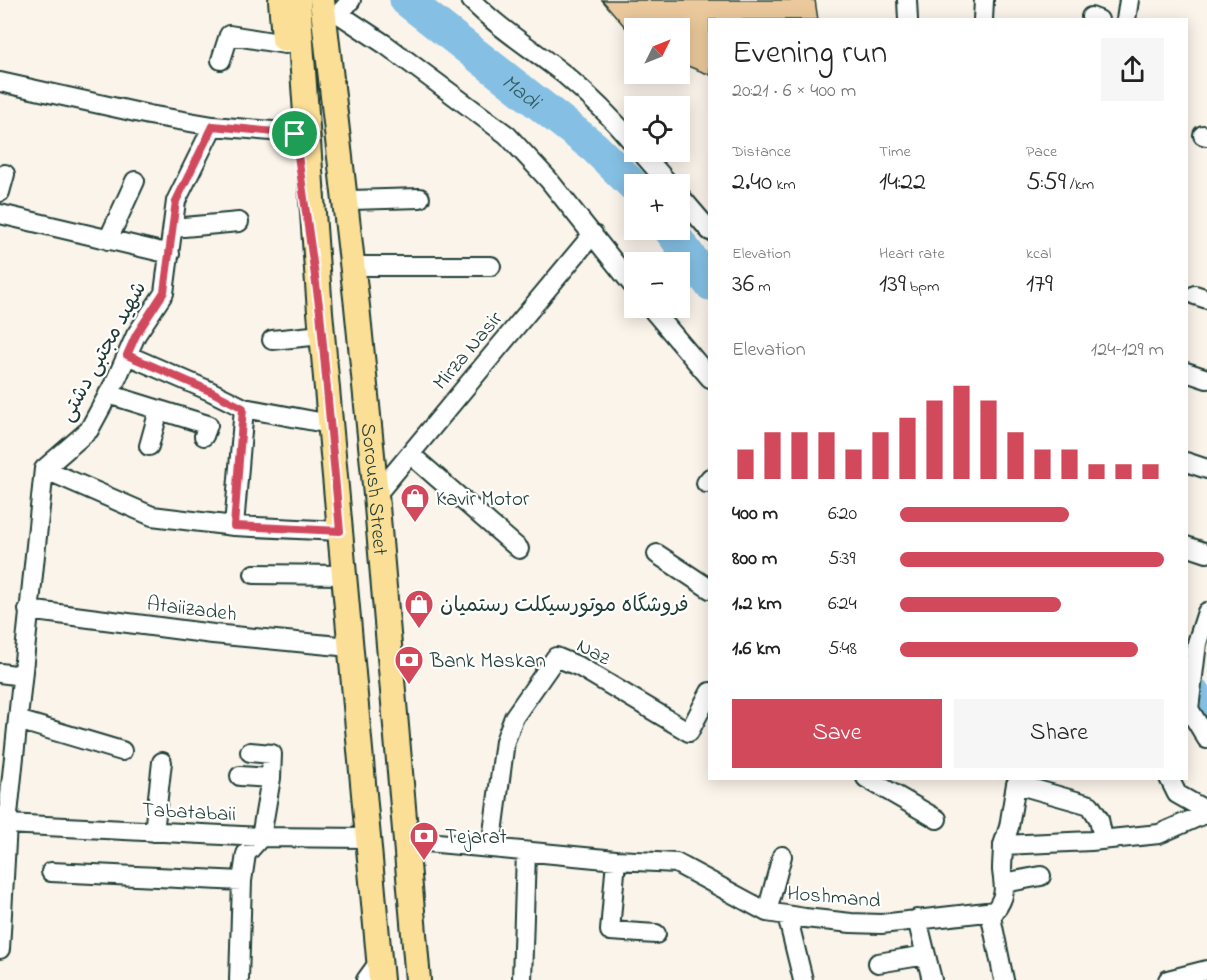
<!DOCTYPE html>
<html lang="en">
<head>
<meta charset="utf-8">
<style>
	body { margin:0; font-family:"Indie Flower","Playpen Sans Arabic",sans-serif; background:#f6f6f6; color:#222; height:100vh; display:flex; flex-direction:column; font-size:22px; white-space:nowrap }
	* { box-sizing:border-box; margin:0 }
	p { font-size:20px; color:#767676 }
	.icon { flex:none; width:33px; height:33px; fill:none; stroke:currentColor; stroke-width:2; stroke-linecap:round; stroke-linejoin:round }
	.map { position:relative; flex:1; overflow:hidden }
	.panel { position:absolute; left:708px; top:18px; width:480px; height:762px; display:flex; flex-direction:column; background:#fff; border-radius:0px; box-shadow:0 3px 15px #0003 }
	.panel>* { flex:none }
	.needle { width:39px; rotate:47deg }
	.controls { position:absolute; left:624px; top:18px; display:grid; gap:12px }
	.controls a { display:grid; place-items:center; width:66px; height:66px; border-radius:0px; background:#fff; box-shadow:0 3px 15px #0003; font-size:30px }
	.pin { position:absolute; display:grid; place-items:center; width:51px; height:51px; color:#fff; margin:-26px; border:3px solid #fff; border-radius:50%; box-shadow:0 2px 6px #0007 }
	.round { display:grid; place-items:center; flex:none; width:63px; height:63px; border-radius:0px; background:#f6f6f6 }
	.head { display:flex; align-items:center; justify-content:space-between; height:102px; padding:0 24px }
	h1 { font-size:33px; font-weight:600; line-height:45px }
	.figures { display:grid; grid-template-columns:repeat(3,1fr); gap:9px; height:102px; padding:6px 24px }
	.figures div { display:grid; align-content:center }
	.figures b { font-size:26px; font-weight:600 }
	.figures small { font-size:16px; font-weight:400 }
	.figures p { font-size:16px }
	.chart { height:168px; padding:12px 24px }
	.chart p { display:flex; justify-content:space-between }
	.chart svg { width:100%; height:108px; margin-top:6px; stroke:#d1495b; stroke-width:6 }
	.primary-button { display:flex; gap:12px; margin-top:auto; padding:12px 24px }
	.primary-button a { flex:1; height:69px; border-radius:0px; background:#d1495b; color:#fff; font-size:24px; font-weight:600; line-height:69px; text-align:center }
	.primary-button a+a { background:#f6f6f6; color:#222 }
	ul { padding:0 24px; list-style:none; font-size:20px }
	li { display:grid; grid-template-columns:96px 72px 1fr; align-items:center; height:45px }
	li i { height:15px; border-radius:8px; background:#d1495b }
	.map>svg:first-child { display:block }
</style>
</head>
<body>
<div class="map">
<svg width="1207" height="980" viewBox="0 0 1207 980">
	<rect width="100%" height="100%" fill="#fbf4eb"/>
	<filter id="ink" filterUnits="userSpaceOnUse"><feTurbulence type="fractalNoise" baseFrequency=".0167" numOctaves="2"/><feDisplacementMap in="SourceGraphic" scale="12" xChannelSelector="R" yChannelSelector="G"/><feConvolveMatrix kernelMatrix="1 2 1 2 8 2 1 2 1" color-interpolation-filters="sRGB"/></filter>
	<g filter="url(#ink)">
		<g fill="none" stroke-linecap="round" stroke-linejoin="round">
			<g stroke="#85c0e4" stroke-width="33">
				<path id="s1" d="M406,0L594,147L634,186"/>
				<path d="M670,230L710,284"/>
				<path d="M1186,686L1207,707"/>
			</g>
		</g>
		<path fill="#ebc99c" stroke="#1f3d34" stroke-width="1.5" d="M602,0H815L818,20H710V75L680,63V28H626Z"/>
		<g fill="none" stroke-linecap="round" stroke-linejoin="round">
			<g stroke="#1f3d34" stroke-width="22">
				<path id="minor" d="M351,0L339,14L386,45L507,135L548,179L634,287
					M471,0C499,29 534,50 565,75C590,96 613,119 634,144
					M907,0L908,20
					M1091,17L1099,20
					M983,20L984,0
					M1126,20L1129,0
					M221,60L229,35L285,44
					M0,82L149,115L213,126L295,133
					M1203,135L1207,136
					M641,152L669,184
					M0,192L5,174
					M680,196L710,231
					M351,200L420,198
					M0,214L170,254
					M173,228L239,222
					M108,240L135,181
					M355,266H491
					M1195,295L1207,299
					M651,308L710,378
					M272,340L322,335
					M127,355L210,391L244,408L330,424
					M1186,372L1207,379
					M108,394L208,425L204,436
					M149,446L159,410
					M410,454L519,549
					M1186,462L1207,469
					M44,469L152,516L234,526L340,531
					M706,483L710,478
					M376,495L593,234
					M234,526L244,408
					M1186,546L1207,553
					M657,554L710,589
					M254,574L344,575
					M28,610L213,634L350,647
					M1207,612L1197,643L1189,709L1207,739
					M0,673L22,676
					M18,720L122,751
					M240,776L271,778
					M866,778L937,819
					M1169,778L1177,794L1207,811
					M7,824L261,837L367,838
					M154,832L162,762
					M406,840L616,860L676,863L767,912L805,918L851,923L881,924L995,911C1007,894 1004,889 1002,870C1002,862 1003,853 1003,845L1091,841L1159,834L1207,813
					M1003,845L1009,827L1016,784L1090,805L1099,819L1103,839
					M491,848L505,741L514,717L556,657L580,667L689,732L710,692
					M616,860L610,931L656,934
					M51,872L242,881
					M1004,883L1041,876
					M995,911L991,917L1004,980
					M767,912L782,856
					M787,915L803,980
					M917,919L932,980
					M0,949L7,824L44,469L89,430L116,380L136,335L164,293L176,201L213,126
					M878,963L926,955
					M239,980L242,881L246,854L261,837L271,778L272,754L250,752
					M366,980L379,962
					M522,980L526,852
					M1168,980L1207,970"/>
			</g>
			<g stroke="#1f3d34" stroke-width="28">
				<g id="major">
					<path d="M281,0L284,39"/>
					<path d="M298,0L320,312L381,980"/>
					<path id="s2" d="M322,0L357,306L376,495L418,980"/>
				</g>
			</g>
			<use href="#minor" stroke="#fff" stroke-width="18"/>
			<use href="#major" stroke="#fbdf96" stroke-width="24"/>
		</g>
	</g>
	<g fill="none" stroke-linecap="round" stroke-linejoin="round" filter="url(#ink)">
		<g stroke="#fff" stroke-width="12">
			<path id="route" d="M213,126L295,134L320,312L340,531L234,526L243,408L210,391L127,355L136,335L164,292L176,201Z"/>
		</g>
		<use href="#route" stroke="#d1495b" stroke-width="8"/>
	</g>
	<defs>
		<g id="shop-pin" transform="scale(1.5)"><path d="M0 17L-7.5 6A9.5 9.5 0 1 1 7.5 6Z" fill="#d1495b" stroke="#fff"/><path d="M-5-2.5h2.3a2.7 3.5 0 0 1 5.4 0H5L5.5 6h-11ZM-1.5-2.5h3a1.5 2.3 0 0 0-3 0Z" fill="#fff"/></g>
		<g id="bank-pin" transform="scale(1.5)"><path d="M0 17L-7.5 6A9.5 9.5 0 1 1 7.5 6Z" fill="#d1495b" stroke="#fff"/><path d="M-6-4H6V4H-6ZM0-2.3a2.3 2.3 0 1 0 0 4.6a2.3 2.3 0 1 0 0-4.6Z" fill="#fff"/></g>
	</defs>
	<g fill-rule="evenodd">
		<use href="#shop-pin" x="415" y="498"/>
		<use href="#shop-pin" x="419" y="604"/>
		<use href="#bank-pin" x="409" y="660"/>
		<use href="#bank-pin" x="424" y="836"/>
	</g>
	<g text-anchor="middle" stroke-width="4.5" stroke-linejoin="round" paint-order="stroke">
		<g font-size="21" fill="#1f3d34" stroke="#fff">
			<text transform="translate(467 350) rotate(-50)" y="7">Mirza Nasir</text>
			<text transform="translate(102 351) rotate(-61)" y="7">شهید مجتبی دشتی</text>
			<text dy="7" stroke="none"><textPath href="#s2" startOffset="492">Soroush Street</textPath></text>
			<text transform="translate(192 608) rotate(7)" y="7">Ataiizadeh</text>
			<text transform="translate(594 651) rotate(28)" y="7">Naz</text>
			<text transform="translate(189 811) rotate(3)" y="7">Tabatabaii</text>
			<text transform="translate(834 896) rotate(5)" y="7">Hoshmand</text>
		</g>
		<g font-size="21" fill="#1f3d34" stroke="#fff" text-anchor="start">
			<text x="436" y="505">Kavir Motor</text>
			<text x="440" y="611">فروشگاه موتورسیکلت رستمیان</text>
			<text x="430" y="667">Bank Maskan</text>
			<text x="445" y="843">Tejarat</text>
		</g>
		<g font-size="22" font-style="italic" fill="#385e60" stroke="#fff">
			<text dy="8" stroke="none"><textPath href="#s1" startOffset="147">Madi</textPath></text>
		</g>
	</g>
</svg>
<div class="controls">
<a><svg class="needle" viewBox="-14 -14 28 28"><path d="M0-13l5 13h-10z" fill="#e53935"/><path d="M0 13l5-13h-10z" fill="#767676"/></svg></a>
<a><svg class="icon" aria-label="locate" viewBox="0 0 24 24"><circle cx="12" cy="12" r="6"/><path d="M12 2v4M12 18v4M2 12h4M18 12h4"/></svg></a>
<a>+</a>
<a>−</a>
</div>
<div class="pin" style="left:295px;top:134px;background:#1e9e55"><svg class="icon" aria-label="arrive" viewBox="0 0 24 24"><path d="M6 21V4h12l-3 4 3 4H6"/></svg></div>
<section class="panel">
<div class="head"><div><h1>Evening run</h1><p>20:21 · 6 × 400 m</p></div><a class="round"><svg class="icon" aria-label="share" viewBox="0 0 24 24"><path d="M12 15V3M7 8l5-5 5 5M5 13v7h14v-7"/></svg></a></div>
<div class="figures">
<div><p>Distance</p><b>2.40<small> km</small></b></div>
<div><p>Time</p><b>14:22</b></div>
<div><p>Pace</p><b>5:59<small> /km</small></b></div>
</div>
<div class="figures">
<div><p>Elevation</p><b>36<small> m</small></b></div>
<div><p>Heart rate</p><b>139<small> bpm</small></b></div>
<div><p>kcal</p><b>179</b></div>
</div>
<div class="chart"><p><span>Elevation</span>124–129 m</p>
<svg viewBox="0 0 160 44" preserveAspectRatio="none"><path d="M5 44V32M15 44V25M25 44V25M35 44V25M45 44V32M55 44V25M65 44V19M75 44V12M85 44V6M95 44V12M105 44V25M115 44V32M125 44V32M135 44V38M145 44V38M155 44V38"/></svg>
</div>
<ul>
<li><b>400 m</b>6:20<i style="width:64%"></i></li>
<li><b>800 m</b>5:39<i style="width:100%"></i></li>
<li><b>1.2 km</b>6:24<i style="width:61%"></i></li>
<li><b>1.6 km</b>5:48<i style="width:90%"></i></li>
</ul>
<div class="primary-button"><a>Save</a><a>Share</a></div>
</section>
</div>
</body>
</html>
